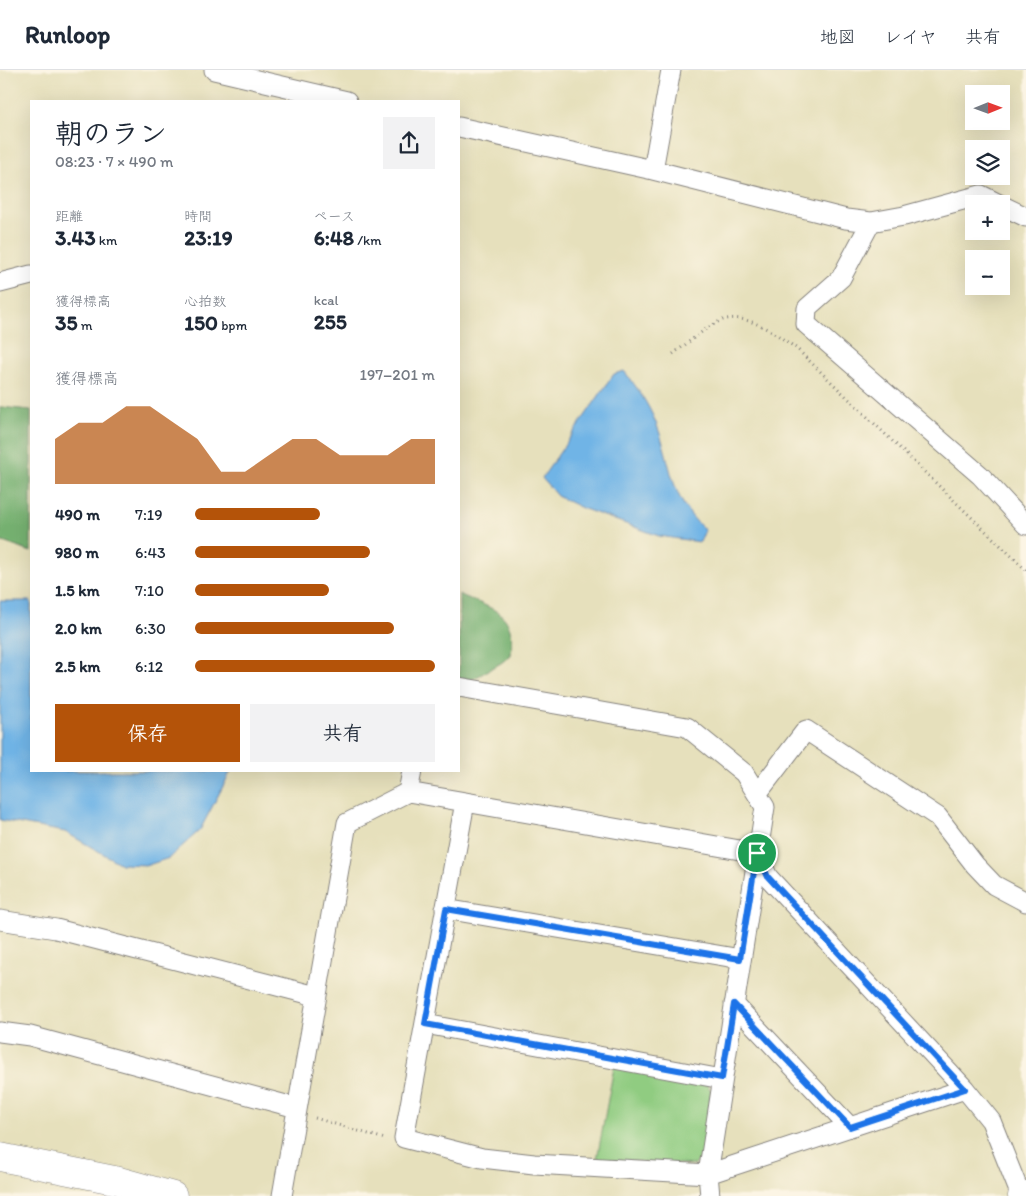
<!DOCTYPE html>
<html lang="ja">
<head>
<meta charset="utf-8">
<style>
	body { margin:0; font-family:Itim,"Klee One",sans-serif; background:#f2f2f3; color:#1f2937; height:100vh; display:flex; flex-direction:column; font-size:19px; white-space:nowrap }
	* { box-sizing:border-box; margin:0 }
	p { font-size:16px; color:#747a83 }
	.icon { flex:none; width:28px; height:28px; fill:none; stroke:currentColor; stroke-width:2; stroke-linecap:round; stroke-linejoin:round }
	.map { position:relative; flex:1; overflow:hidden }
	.drawer { position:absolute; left:30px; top:30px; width:430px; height:672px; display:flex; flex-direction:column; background:#fff; border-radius:0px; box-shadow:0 5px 20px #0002 }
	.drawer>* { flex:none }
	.needle { width:32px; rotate:89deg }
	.controls { position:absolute; left:965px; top:15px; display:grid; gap:10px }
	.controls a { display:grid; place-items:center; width:45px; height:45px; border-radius:0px; background:#fff; box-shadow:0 5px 20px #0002; font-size:25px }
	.pin { position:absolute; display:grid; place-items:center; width:42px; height:42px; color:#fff; margin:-21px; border:2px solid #fff; border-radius:50%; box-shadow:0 1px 5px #0007 }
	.round { display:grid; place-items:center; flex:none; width:52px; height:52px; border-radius:0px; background:#f2f2f3 }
	.headline { display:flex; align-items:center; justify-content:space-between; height:85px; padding:0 25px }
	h1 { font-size:28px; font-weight:700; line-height:38px }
	.stats { display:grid; grid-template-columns:repeat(3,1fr); gap:8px; height:85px; padding:5px 25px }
	.stats div { display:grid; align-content:center }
	.stats b { font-size:21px; font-weight:700 }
	.stats small { font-size:14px; font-weight:400 }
	.stats p { font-size:14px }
	.chart { height:140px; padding:10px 25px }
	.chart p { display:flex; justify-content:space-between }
	.chart svg { width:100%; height:90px; margin-top:5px; fill:#b45309; opacity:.7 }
	.button { display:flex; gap:10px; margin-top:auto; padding:10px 25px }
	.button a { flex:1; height:58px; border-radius:0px; background:#b45309; color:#fff; font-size:20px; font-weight:700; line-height:58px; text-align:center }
	.button a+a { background:#f2f2f3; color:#1f2937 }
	ul { padding:0 25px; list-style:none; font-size:16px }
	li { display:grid; grid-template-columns:80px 60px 1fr; align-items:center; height:38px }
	li i { height:12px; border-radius:6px; background:#b45309 }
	header { display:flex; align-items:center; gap:30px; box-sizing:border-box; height:70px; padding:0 25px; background:#fff; border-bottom:1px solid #e0e1e3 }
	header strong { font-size:24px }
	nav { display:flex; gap:28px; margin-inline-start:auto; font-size:18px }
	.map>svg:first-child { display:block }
</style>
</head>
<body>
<header>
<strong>Runloop</strong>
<nav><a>地図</a><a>レイヤ</a><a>共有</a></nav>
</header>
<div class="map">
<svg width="1026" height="1126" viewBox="0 0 1026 1126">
	<rect width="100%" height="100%" fill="#fcf5e5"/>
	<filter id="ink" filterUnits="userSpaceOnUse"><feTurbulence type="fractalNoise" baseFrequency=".02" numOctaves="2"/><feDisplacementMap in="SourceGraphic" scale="10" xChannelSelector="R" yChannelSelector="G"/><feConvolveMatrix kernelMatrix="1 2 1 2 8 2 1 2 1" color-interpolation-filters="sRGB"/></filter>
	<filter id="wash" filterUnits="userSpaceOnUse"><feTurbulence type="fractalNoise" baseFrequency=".0096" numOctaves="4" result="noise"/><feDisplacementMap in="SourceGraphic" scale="20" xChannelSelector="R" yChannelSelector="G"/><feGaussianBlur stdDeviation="1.12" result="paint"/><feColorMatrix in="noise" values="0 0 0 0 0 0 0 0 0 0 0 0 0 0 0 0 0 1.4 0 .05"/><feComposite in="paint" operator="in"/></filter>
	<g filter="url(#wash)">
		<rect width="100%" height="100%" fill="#e6e0bc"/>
		<path fill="#90cc81" stroke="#59775e" d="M614,997L706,1013L711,1020L703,1086L695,1095L597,1089Z"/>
		<path fill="#74b06f" stroke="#4b6955" d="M0,337L31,340V482L0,471Z
			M459,524C492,540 517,540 511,585L501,593L459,617Z"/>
		<path fill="#70b4e6" stroke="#496b90" d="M624,301C637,317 649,335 656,353C673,395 668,427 705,460L700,472L659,466L582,438L557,426L542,408L614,304Z
			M0,531H31V701H231L200,760L169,788L148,795L121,794L65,762L0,750Z"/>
	</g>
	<g filter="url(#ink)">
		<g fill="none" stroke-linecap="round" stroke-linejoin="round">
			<g stroke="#84817c" stroke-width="21">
				<path id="street" d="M214,0L347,31
					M459,57L653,100L846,149L871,152L904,146L981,125L999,134
					M653,100L671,0
					M1001,135L1026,147
					M871,152L841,208L807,238L806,254L980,405L1026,455
					M0,213L31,205
					M459,617L687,657L744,703L765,737L708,1104L710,1126
					M408,722L412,701
					M757,724L806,660L938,747L975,795L994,815L1026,832
					M465,732L404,1068L482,1088L534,1094L708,1104L965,1019
					M757,783L768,807L965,1019L991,1051L1021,1126
					M445,839L741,889
					M0,850L56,859L316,926
					M734,934L850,1057
					M425,954L722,1009
					M0,962L30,966L297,1038
					M282,1126L347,753L408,722L757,783"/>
			</g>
			<g stroke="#84817c" stroke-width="29">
				<path id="primary" d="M0,1087L119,1111L173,1126
					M1022,1126L1026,1125"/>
			</g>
			<path stroke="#84817c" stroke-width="3" stroke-dasharray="1 4" stroke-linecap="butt" d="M673,284C687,274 702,260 718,252C743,239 776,264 796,278L1026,500
				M315,1048L385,1069"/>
			<use href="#street" stroke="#fff" stroke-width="19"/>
			<use href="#primary" stroke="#fff" stroke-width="28"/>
		</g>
	</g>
	<g fill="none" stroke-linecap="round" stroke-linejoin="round" filter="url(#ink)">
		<g stroke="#fff" stroke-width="10">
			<path id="route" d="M757,783L768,807L965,1019L850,1057L734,934L722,1008L425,954L446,839L740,889Z"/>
		</g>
		<use href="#route" stroke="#1a73e8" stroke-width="6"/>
	</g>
</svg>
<div class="controls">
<a><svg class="needle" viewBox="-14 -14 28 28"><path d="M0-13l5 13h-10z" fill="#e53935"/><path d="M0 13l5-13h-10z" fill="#747a83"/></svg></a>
<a><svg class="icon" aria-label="layers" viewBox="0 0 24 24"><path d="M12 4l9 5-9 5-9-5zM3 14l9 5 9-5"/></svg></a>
<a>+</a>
<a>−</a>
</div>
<div class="pin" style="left:757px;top:783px;background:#1e9e55"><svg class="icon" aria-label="arrive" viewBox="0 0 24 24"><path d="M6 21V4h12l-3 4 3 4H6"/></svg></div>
<section class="drawer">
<div class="headline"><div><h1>朝のラン</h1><p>08:23 · 7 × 490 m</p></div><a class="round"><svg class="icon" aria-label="share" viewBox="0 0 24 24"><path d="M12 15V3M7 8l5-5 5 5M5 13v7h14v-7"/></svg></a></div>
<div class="stats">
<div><p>距離</p><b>3.43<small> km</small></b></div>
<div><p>時間</p><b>23:19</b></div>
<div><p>ペース</p><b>6:48<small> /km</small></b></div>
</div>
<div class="stats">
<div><p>獲得標高</p><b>35<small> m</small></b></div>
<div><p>心拍数</p><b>150<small> bpm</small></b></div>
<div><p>kcal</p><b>255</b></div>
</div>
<div class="chart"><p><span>獲得標高</span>197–201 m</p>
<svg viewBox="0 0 160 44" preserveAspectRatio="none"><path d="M0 44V22L10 14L20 14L30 6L40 6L50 14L60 22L70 38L80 38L90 30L100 22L110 22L120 30L130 30L140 30L150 22L160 22V44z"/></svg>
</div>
<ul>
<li><b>490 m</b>7:19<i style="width:52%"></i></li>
<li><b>980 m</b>6:43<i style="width:73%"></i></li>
<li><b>1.5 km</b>7:10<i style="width:56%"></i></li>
<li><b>2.0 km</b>6:30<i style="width:83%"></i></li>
<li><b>2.5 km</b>6:12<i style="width:100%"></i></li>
</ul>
<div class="button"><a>保存</a><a>共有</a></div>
</section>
</div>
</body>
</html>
